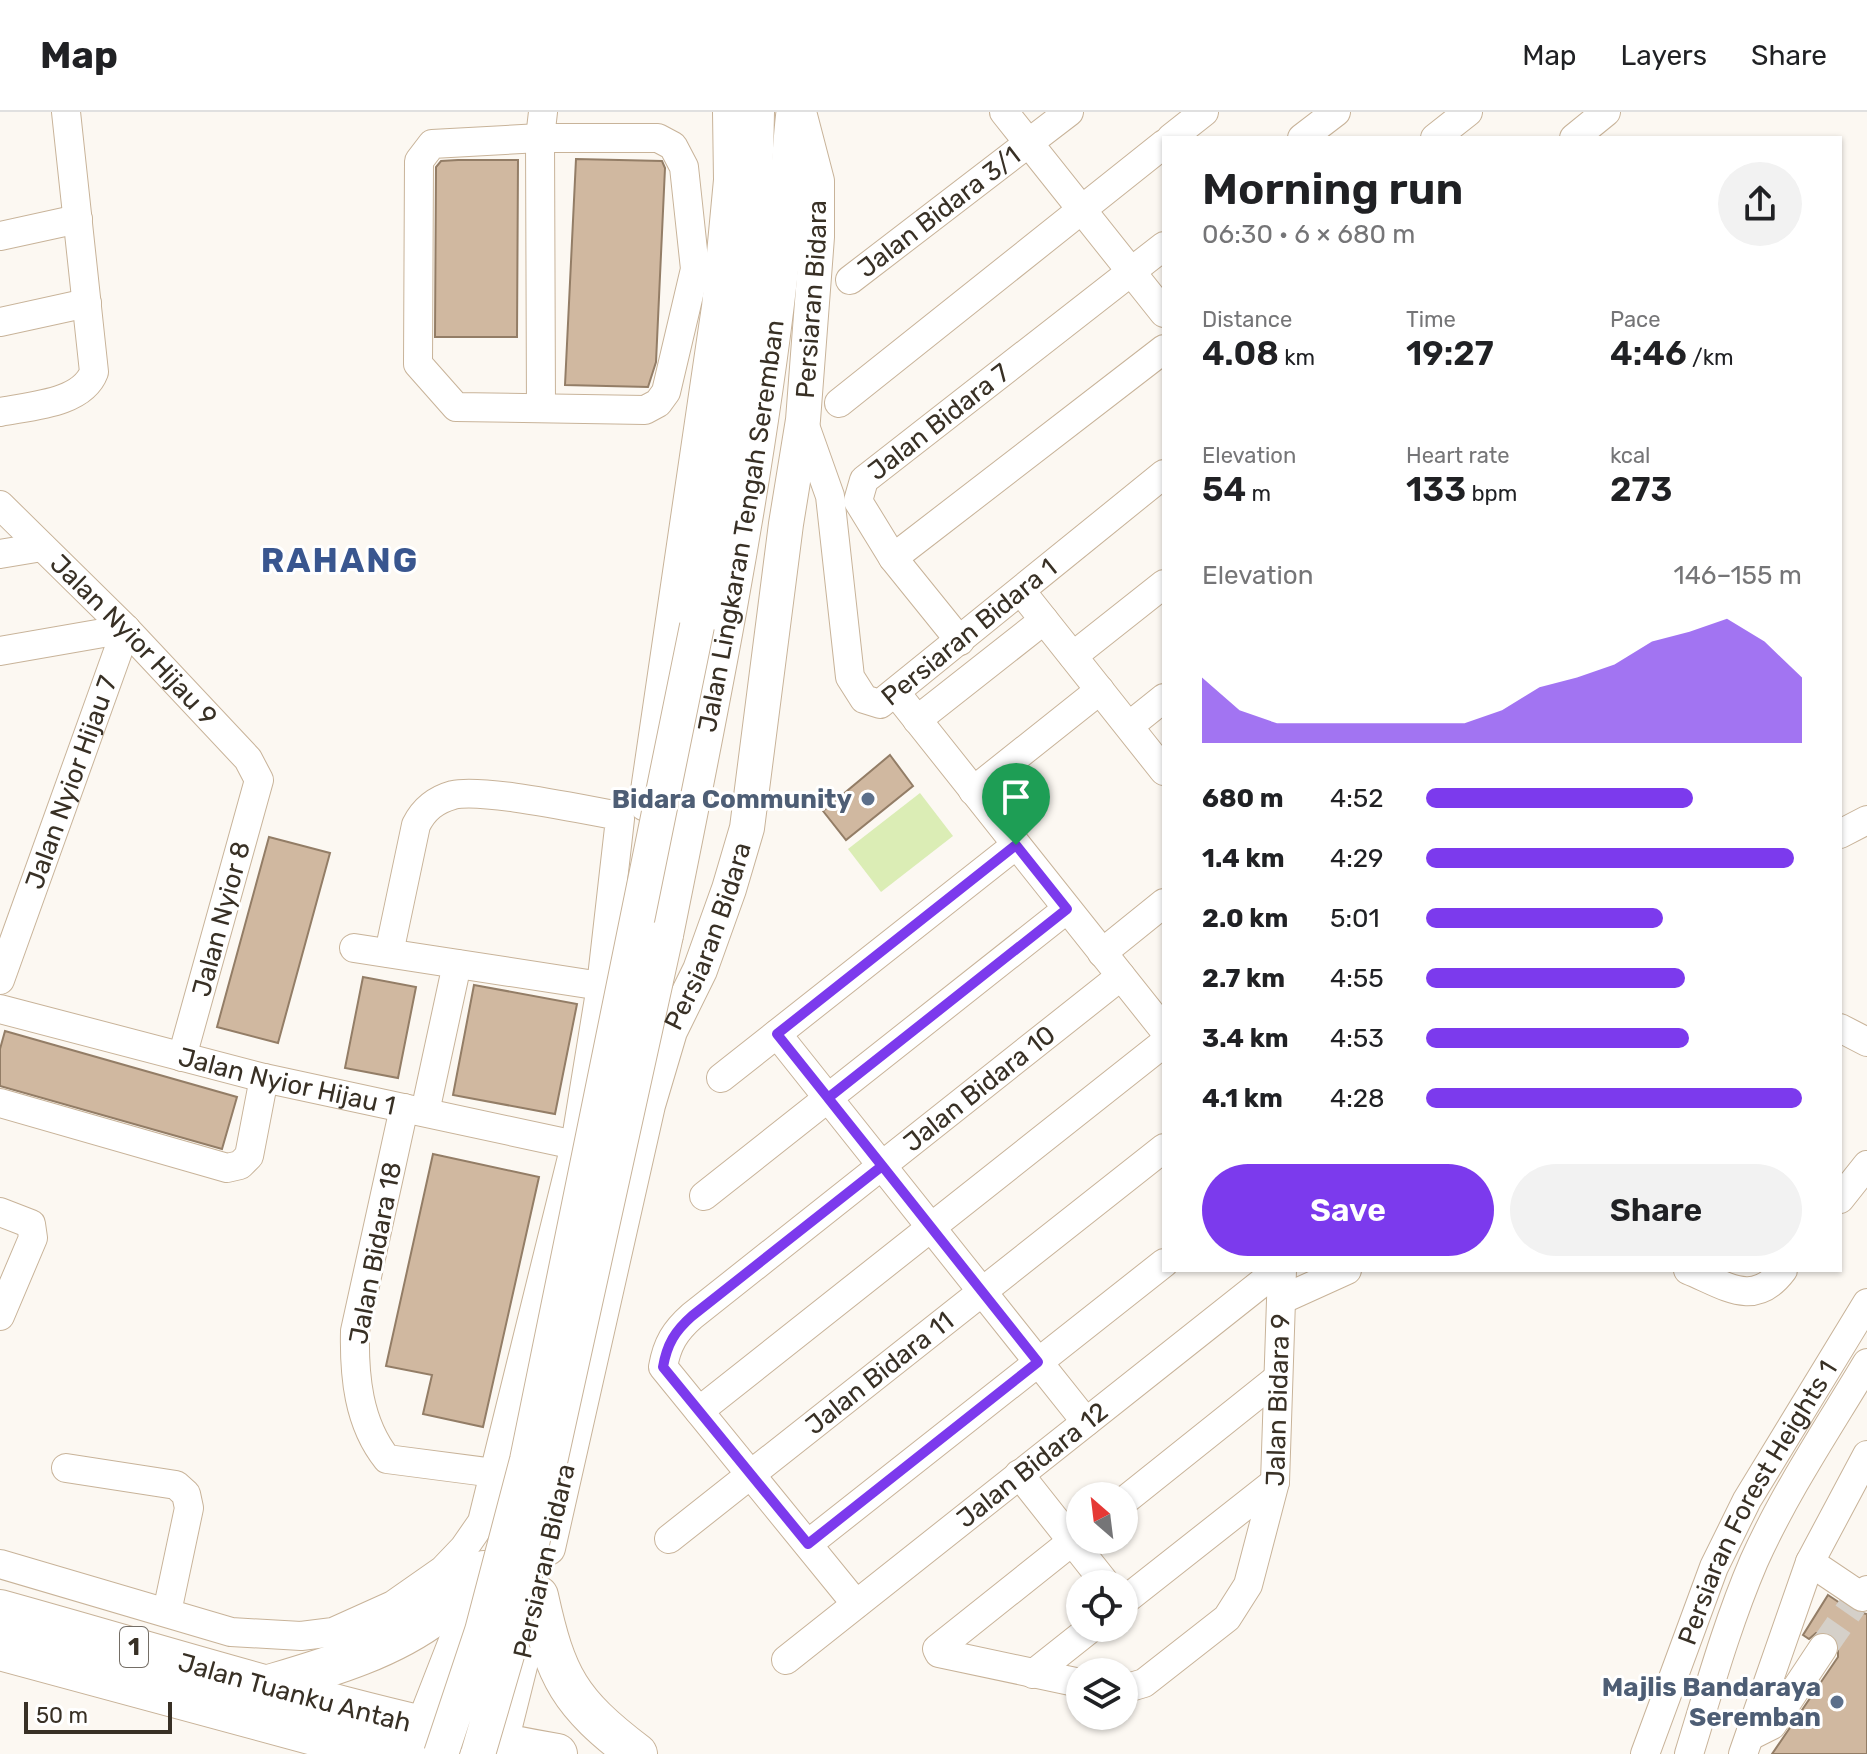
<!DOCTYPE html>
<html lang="en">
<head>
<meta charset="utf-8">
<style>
	body { margin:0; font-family:Rubik,sans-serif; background:#f2f2f2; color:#202124; height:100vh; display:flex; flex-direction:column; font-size:30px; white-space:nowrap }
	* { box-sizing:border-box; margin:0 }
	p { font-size:26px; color:#757577 }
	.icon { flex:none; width:44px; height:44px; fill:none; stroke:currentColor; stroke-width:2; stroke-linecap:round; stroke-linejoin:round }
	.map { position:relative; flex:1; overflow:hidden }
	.details { position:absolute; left:1162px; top:24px; width:680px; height:1136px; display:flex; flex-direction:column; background:#fff; border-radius:0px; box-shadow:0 2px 6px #0004 }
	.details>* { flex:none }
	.needle { width:52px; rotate:332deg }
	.tools { position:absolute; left:1066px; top:1370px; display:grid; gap:16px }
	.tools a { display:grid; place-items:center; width:72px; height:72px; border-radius:50%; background:#fff; box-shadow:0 2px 6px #0004; font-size:40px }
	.scale { position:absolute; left:24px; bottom:20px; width:148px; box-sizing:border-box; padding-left:8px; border:4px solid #383025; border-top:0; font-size:22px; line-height:28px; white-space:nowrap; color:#383025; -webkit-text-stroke:6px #fff; paint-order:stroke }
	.pin { position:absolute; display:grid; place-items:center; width:68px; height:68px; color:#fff; margin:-82px -34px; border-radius:50% 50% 50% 0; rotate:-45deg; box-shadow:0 0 8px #0007 }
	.pin .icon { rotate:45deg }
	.round { display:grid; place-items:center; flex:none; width:84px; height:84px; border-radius:42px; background:#f2f2f2 }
	.overview { display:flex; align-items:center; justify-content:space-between; height:136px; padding:0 40px }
	h1 { font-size:44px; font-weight:600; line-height:60px }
	.metrics { display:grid; grid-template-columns:repeat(3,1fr); gap:12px; height:136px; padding:8px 40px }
	.metrics div { display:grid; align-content:center }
	.metrics b { font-size:34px; font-weight:600 }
	.metrics small { font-size:22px; font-weight:400 }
	.metrics p { font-size:22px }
	.chart { height:224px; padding:16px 40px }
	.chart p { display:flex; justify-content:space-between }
	.chart svg { width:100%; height:144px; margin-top:8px; fill:#7c3aed; opacity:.7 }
	.cta { display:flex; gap:16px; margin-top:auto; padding:16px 40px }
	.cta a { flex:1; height:92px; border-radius:48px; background:#7c3aed; color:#fff; font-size:32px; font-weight:600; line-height:92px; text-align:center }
	.cta a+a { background:#f2f2f2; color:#202124 }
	ul { padding:0 40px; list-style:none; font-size:26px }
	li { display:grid; grid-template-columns:128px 96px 1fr; align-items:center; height:60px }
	li i { height:20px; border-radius:10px; background:#7c3aed }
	header { display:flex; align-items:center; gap:48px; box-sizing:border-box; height:112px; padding:0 40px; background:#fff; border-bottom:2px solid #e0e0e0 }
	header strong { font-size:38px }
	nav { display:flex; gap:44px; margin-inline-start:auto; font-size:28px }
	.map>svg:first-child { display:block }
</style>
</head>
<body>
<header>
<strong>Map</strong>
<nav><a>Map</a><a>Layers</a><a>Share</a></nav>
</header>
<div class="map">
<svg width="1867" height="1642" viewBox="0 0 1867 1642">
	<rect width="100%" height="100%" fill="#fcf8f2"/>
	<path fill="#dbedb5" d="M920,681L953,724L881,780L848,737Z"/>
	<path fill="#d0b8a0" stroke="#937d66" stroke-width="2" d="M576,47L662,49L665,56L656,250L648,275L565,273Z
		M458,48H518L517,225H435L436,55L441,49Z
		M890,643L913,674L846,728L823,699Z
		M269,725L330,741L278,931L217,915Z
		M363,865L416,875L398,966L345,956Z
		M474,873L577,892L555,1002L453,983Z
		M5,919L237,985L222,1037L0,974V937Z
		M433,1042L539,1065L483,1315L423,1302L432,1263L386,1254Z
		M1828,1483L1852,1499L1867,1502V1642H1772L1838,1545V1529L1832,1521H1816L1809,1527L1803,1523Z"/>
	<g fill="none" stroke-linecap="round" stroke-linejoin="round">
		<path stroke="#d5d0c9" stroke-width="28" stroke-dasharray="28 14" stroke-linecap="butt" d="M1823,1536L1853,1493"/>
		<g stroke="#c8b399" stroke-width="30">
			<g id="minor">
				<path d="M1004,0L1164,201"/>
				<path d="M540,26H658L673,34L684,55L695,157L666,280L658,291L645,298L456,295L418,252L419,49L432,32Z"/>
				<path d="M1171,26L1204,0"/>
				<path d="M1302,26L1336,0"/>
				<path d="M1435,26L1468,0"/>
				<path d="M1574,26L1606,0"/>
				<path d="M0,124L78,107"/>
				<path id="s1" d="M850,168L1069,0"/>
				<path d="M0,210L87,191"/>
				<path d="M839,291L1164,32"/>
				<path d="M541,296L540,26L543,0"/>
				<path d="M0,300C29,294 82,292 94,260L66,0"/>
				<path id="s2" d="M803,308L830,384L850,565L864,587L880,592L1164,362"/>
				<path id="s3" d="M0,393L126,517L248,647L259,668L182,945"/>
				<path d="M0,442L42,435"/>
				<path d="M893,446L1164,237"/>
				<path d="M1021,479L1164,659"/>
				<path id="s4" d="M960,529L893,446L858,389L864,368L1164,134"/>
				<path d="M0,539L126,517"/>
				<path d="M1073,544L1164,472"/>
				<path d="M896,581L1164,918"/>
				<path d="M917,608L1044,508"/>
				<path d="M1129,614L1164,586"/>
				<path d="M973,679L1100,578"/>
				<path d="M1840,722L1867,708"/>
				<path d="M354,836L601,874"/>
				<path d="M1102,841L1164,791"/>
				<path id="s5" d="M0,868L126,517"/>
				<path id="s6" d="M0,897L264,966L575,1033"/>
				<path d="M1840,916L1867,930"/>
				<path d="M777,922L1086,1310"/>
				<path d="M721,966L1016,733"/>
				<path d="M0,991L227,1056L240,1053L249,1044L264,966"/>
				<path d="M404,996L355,1219C354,1263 358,1311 387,1347L510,1363"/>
				<path d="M425,1000L457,852"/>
				<path d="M704,1084L1067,797"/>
				<path d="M1840,1087L1867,1053"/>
				<path d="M0,1100L31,1112L33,1126L0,1204"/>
				<path d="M1688,1158C1725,1173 1754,1197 1783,1158"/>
				<path d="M1283,1187L1347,1158"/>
				<path d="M699,1299L1164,931"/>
				<path d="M66,1356L176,1373L186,1382L189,1396L167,1500"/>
				<path d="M1019,1362L1106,1472"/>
				<path d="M1124,1389L1278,1266"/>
				<path d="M1080,1423L937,1537L939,1541L1080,1571"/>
				<path id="s7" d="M669,1427L1164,1036"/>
				<path d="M808,1432L1164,1151"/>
				<path d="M1810,1450L1862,1485L1867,1478"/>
				<path d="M0,1452L231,1520L301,1524L333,1520L393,1493L443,1458L464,1436L482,1410L575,1033L601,874L620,707L615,703C580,697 482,676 453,683C435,688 424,697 416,713L389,841"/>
				<path d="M1124,1489L1275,1370"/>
				<path id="s8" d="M856,1492L663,1255C667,1232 675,1219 692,1204L1121,864"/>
				<path id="s9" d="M786,1548L1278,1158"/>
				<path d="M1033,1562L1091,1516"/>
				<path id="s10" d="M1124,1577L1144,1571L1227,1506L1248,1473L1275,1370L1282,1158"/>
				<path d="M1750,1624L1772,1613L1823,1536"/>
				<path id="s11" d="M1645,1642L1714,1455L1747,1388L1867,1191"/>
				<path d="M1689,1642C1709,1577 1727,1512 1754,1449C1785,1380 1828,1316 1867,1251"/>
				<path d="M1743,1642L1810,1450L1867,1343"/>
			</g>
		</g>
		<g stroke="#c8b399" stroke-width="36">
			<g id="major">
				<path d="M697,514C726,344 755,174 757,0"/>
				<path d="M646,692L719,195L731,68L730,0"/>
				<path id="s12" d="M666,823C710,605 754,387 780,167C786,113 787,59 793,4"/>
				<path id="s13" d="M548,1436L648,993L670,919L700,858L729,777L747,716L786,412L803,308L817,125V69L799,0"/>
				<path d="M412,1642L483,1460"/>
				<path d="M498,1642L521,1550"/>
			</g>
		</g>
		<g stroke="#c8b399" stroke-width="42">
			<g id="highway">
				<path d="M538,1484C556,1566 569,1590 637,1642"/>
				<path id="s14" d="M0,1498C184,1549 369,1609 557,1642"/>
				<path d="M0,1538L384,1642"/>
				<path d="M269,1573C326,1556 390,1538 438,1501C454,1488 469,1473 484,1459"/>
			</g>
		</g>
		<use href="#minor" stroke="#fff" stroke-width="28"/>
		<use href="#major" stroke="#fff" stroke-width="34"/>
		<use href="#highway" stroke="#fff" stroke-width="40"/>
		<g stroke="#c8b399" stroke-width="36" stroke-linecap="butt">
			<path id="major-bridge" d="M441,1642L482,1519L527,1348L697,514
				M478,1642L509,1536L666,823"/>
		</g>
		<use href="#major-bridge" stroke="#fff" stroke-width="34"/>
	</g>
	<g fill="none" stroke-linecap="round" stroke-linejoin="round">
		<g stroke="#fff" stroke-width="16">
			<path id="route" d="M1016,733L1067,797L828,986L882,1054L692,1204C675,1219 667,1232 663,1255L808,1432L1038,1250C952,1141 864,1031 777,922L1016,733"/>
		</g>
		<use href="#route" stroke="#7c3aed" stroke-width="10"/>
	</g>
	<g fill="#5c6f8a" stroke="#fff" stroke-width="3">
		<circle cx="868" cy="687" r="8"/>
		<circle cx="1837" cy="1590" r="8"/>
	</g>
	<g text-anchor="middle" stroke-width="6" stroke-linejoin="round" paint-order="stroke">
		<rect fill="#fff" stroke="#746e66" stroke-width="2" x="120" y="1515" width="28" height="40" rx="6"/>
		<g font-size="24" font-weight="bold" fill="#383025">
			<text x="134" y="1543">1</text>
		</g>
		<g font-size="26" fill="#383025" stroke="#fff">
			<text dy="9" stroke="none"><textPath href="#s1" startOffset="112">Jalan Bidara 3/1</textPath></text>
			<text dy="9" stroke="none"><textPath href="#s13" startOffset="1282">Persiaran Bidara</textPath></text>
			<text dy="9" stroke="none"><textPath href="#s4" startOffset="290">Jalan Bidara 7</textPath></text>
			<text dy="9" stroke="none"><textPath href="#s12" startOffset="416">Jalan Lingkaran Tengah Seremban</textPath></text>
			<text dy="9" stroke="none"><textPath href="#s2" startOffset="420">Persiaran Bidara 1</textPath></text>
			<text dy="9" stroke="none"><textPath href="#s3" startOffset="190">Jalan Nyior Hijau 9</textPath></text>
			<text dy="9" stroke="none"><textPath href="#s5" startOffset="210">Jalan Nyior Hijau 7</textPath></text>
			<text transform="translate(221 807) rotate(-75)" y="9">Jalan Nyior 8</text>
			<text dy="9" stroke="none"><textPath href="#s13" startOffset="634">Persiaran Bidara</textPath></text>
			<text dy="9" stroke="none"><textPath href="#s6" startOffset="296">Jalan Nyior Hijau 1</textPath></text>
			<text dy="9" stroke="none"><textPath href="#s8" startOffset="732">Jalan Bidara 10</textPath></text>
			<text transform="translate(375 1141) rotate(-79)" y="9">Jalan Bidara 18</text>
			<text dy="9" stroke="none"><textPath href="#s7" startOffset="268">Jalan Bidara 11</textPath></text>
			<text dy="9" stroke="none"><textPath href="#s10" startOffset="354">Jalan Bidara 9</textPath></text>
			<text dy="9" stroke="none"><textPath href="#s9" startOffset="314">Jalan Bidara 12</textPath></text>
			<text dy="9" stroke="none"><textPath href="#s11" startOffset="276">Persiaran Forest Heights 1</textPath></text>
			<text transform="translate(544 1449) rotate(-77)" y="9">Persiaran Bidara</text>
			<text dy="9" stroke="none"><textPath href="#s14" startOffset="306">Jalan Tuanku Antah</textPath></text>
		</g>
		<g font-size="26" font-weight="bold" fill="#4e5e75" stroke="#fff" text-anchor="end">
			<text x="852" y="696">Bidara Community</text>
			<text x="1821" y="1584">Majlis Bandaraya<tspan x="1821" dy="30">Seremban</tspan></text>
		</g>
		<g font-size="34" font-weight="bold" letter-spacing="2" fill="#39568f" stroke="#fff">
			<text x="340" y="460">RAHANG</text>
		</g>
	</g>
</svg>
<div class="tools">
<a><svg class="needle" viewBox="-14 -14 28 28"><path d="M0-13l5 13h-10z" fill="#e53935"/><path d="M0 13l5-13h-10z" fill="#757577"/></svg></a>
<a><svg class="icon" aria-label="locate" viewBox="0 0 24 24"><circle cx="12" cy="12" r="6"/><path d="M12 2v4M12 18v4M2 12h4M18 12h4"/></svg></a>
<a><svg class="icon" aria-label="layers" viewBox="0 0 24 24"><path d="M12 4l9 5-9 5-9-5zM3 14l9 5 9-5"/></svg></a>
</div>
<div class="scale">50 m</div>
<div class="pin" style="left:1016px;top:733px;background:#1e9e55"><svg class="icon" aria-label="arrive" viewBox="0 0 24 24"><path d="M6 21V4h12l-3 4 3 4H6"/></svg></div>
<section class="details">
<div class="overview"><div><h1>Morning run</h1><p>06:30 · 6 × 680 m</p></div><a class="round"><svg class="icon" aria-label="share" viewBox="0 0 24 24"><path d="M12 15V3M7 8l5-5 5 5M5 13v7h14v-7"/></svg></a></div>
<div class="metrics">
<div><p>Distance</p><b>4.08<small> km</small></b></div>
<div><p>Time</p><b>19:27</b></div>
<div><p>Pace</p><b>4:46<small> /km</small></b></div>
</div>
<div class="metrics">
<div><p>Elevation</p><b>54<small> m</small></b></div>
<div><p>Heart rate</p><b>133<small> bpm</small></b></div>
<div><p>kcal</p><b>273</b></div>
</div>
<div class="chart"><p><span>Elevation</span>146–155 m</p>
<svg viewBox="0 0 160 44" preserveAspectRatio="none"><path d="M0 44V24L10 34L20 38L30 38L40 38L50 38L60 38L70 38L80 34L90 27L100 24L110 20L120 13L130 10L140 6L150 13L160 24V44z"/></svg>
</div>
<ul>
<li><b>680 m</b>4:52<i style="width:71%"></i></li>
<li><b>1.4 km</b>4:29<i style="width:98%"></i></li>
<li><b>2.0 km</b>5:01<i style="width:63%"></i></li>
<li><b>2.7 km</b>4:55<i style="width:69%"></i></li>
<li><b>3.4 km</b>4:53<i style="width:70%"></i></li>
<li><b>4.1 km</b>4:28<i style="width:100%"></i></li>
</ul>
<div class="cta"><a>Save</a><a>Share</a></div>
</section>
</div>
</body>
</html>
